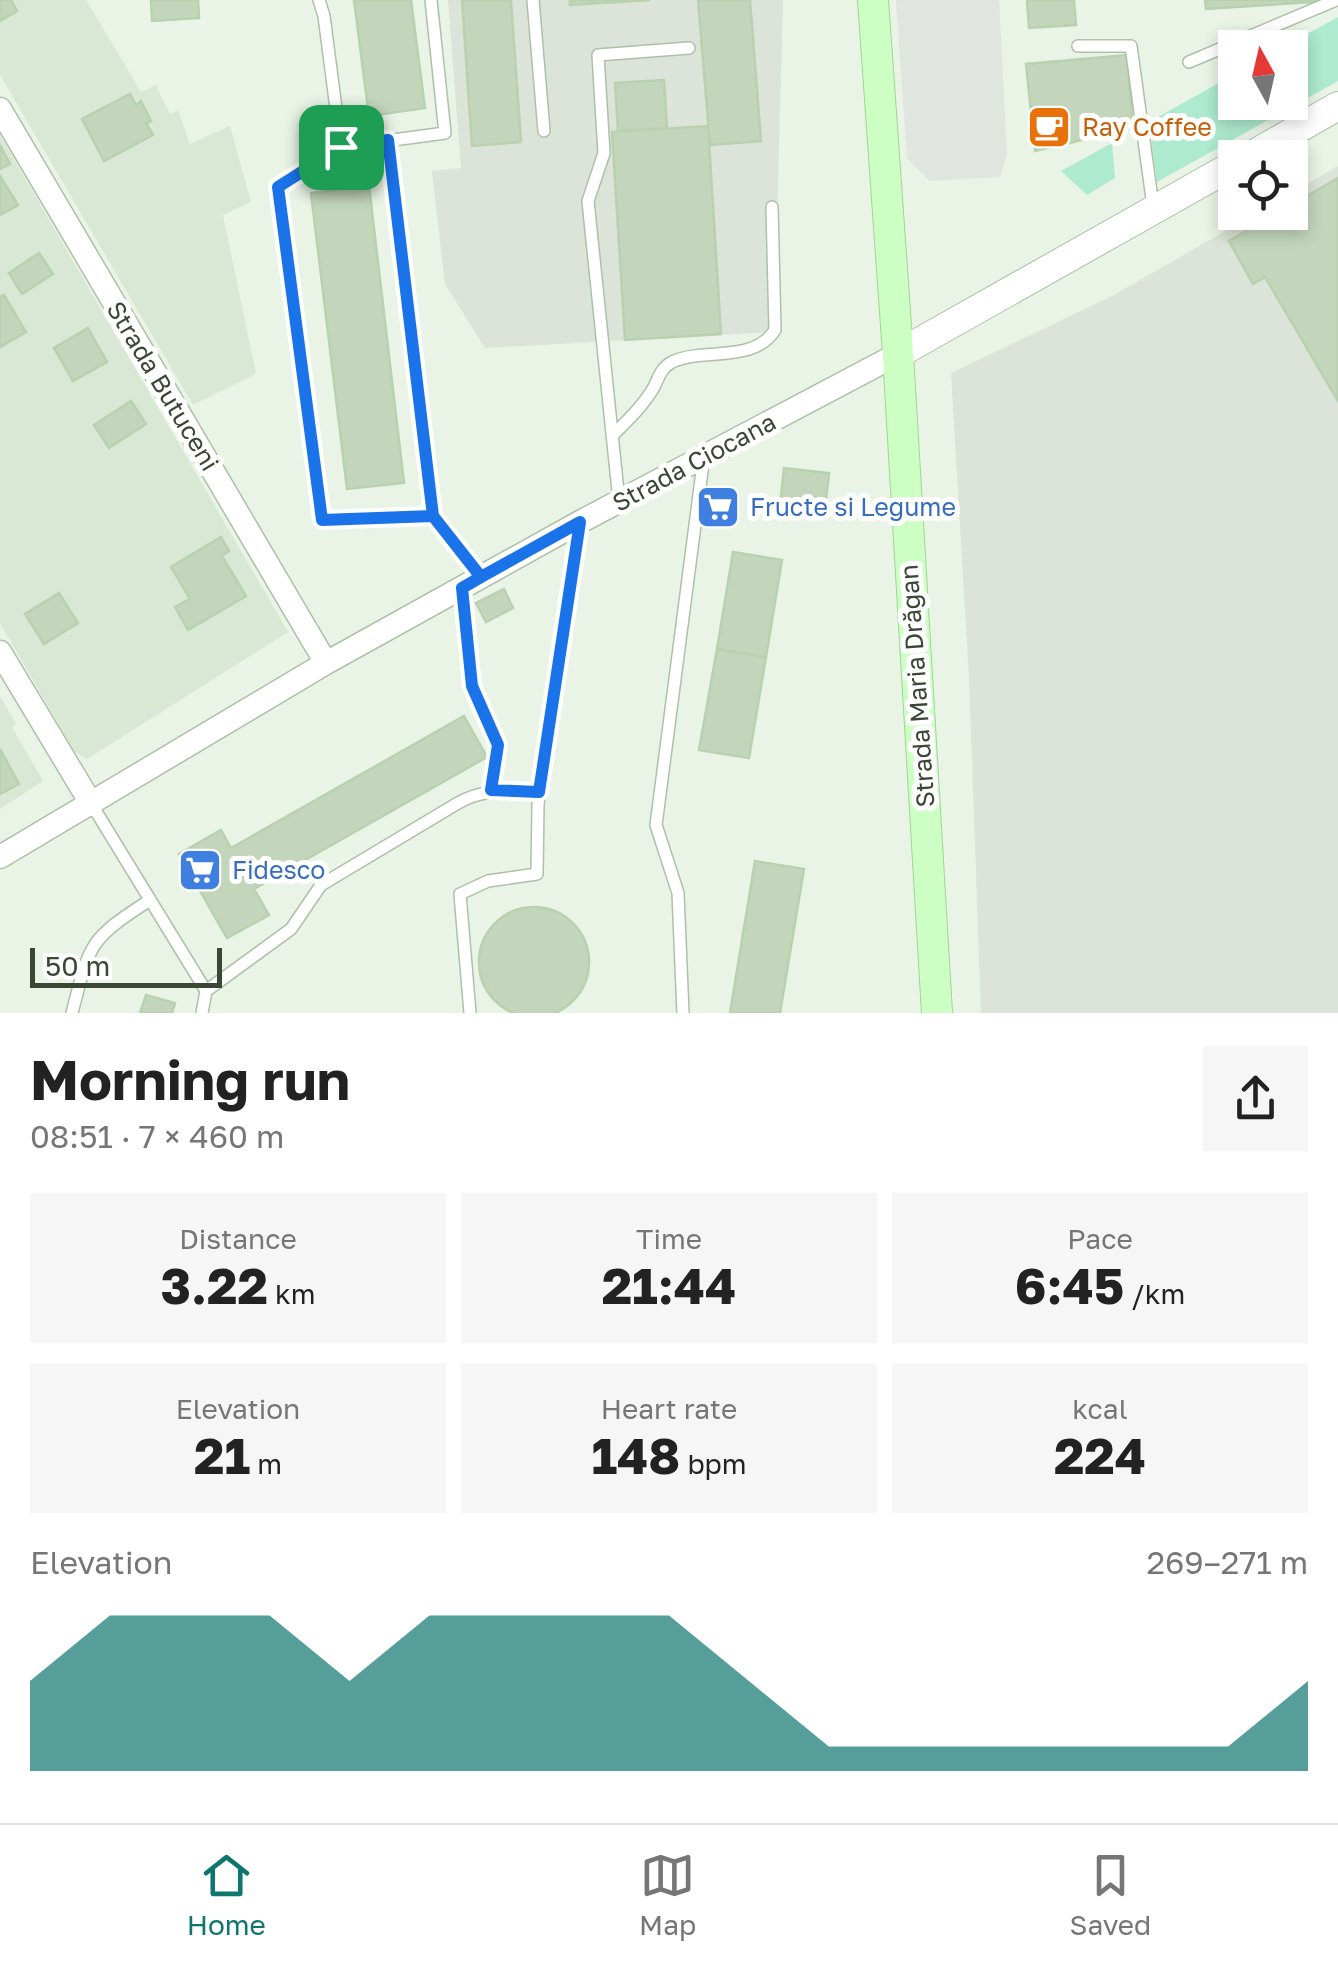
<!DOCTYPE html>
<html lang="en">
<head>
<meta charset="utf-8">
<style>
	body { margin:0; font-family:"Golos Text",sans-serif; background:#f6f6f6; color:#222; height:100vh; display:flex; flex-direction:column; font-size:38px; white-space:nowrap }
	* { box-sizing:border-box; margin:0 }
	p { font-size:32px; color:#767676 }
	.icon { flex:none; width:55px; height:55px; fill:none; stroke:currentColor; stroke-width:2; stroke-linecap:round; stroke-linejoin:round }
	.map { position:relative; height:1013px; overflow:hidden }
	.details { display:flex; flex-direction:column; background:#fff; flex:1 }
	.details>* { flex:none }
	.needle { width:65px; rotate:352deg }
	.tools { position:absolute; left:1218px; top:30px; display:grid; gap:20px }
	.tools a { display:grid; place-items:center; width:90px; height:90px; border-radius:0px; background:#fff; box-shadow:0 5px 15px #0003; font-size:50px }
	.scale { position:absolute; left:30px; bottom:25px; width:192px; box-sizing:border-box; padding-left:10px; border:5px solid #3a4735; border-top:0; font-size:28px; line-height:35px; white-space:nowrap; color:#3a4735; -webkit-text-stroke:8px #fff; paint-order:stroke }
	.pin { position:absolute; display:grid; place-items:center; width:85px; height:85px; color:#fff; margin:-42px; border-radius:20px; box-shadow:0 5px 15px #0006 }
	.round { display:grid; place-items:center; flex:none; width:105px; height:105px; border-radius:0px; background:#f6f6f6 }
	.overview { display:flex; align-items:center; justify-content:space-between; height:170px; padding:0 30px }
	h1 { font-size:55px; font-weight:700; line-height:75px }
	.metrics { display:grid; grid-template-columns:repeat(3,1fr); gap:15px; height:170px; padding:10px 30px }
	.metrics div { display:grid; align-content:center; border-radius:0px; background:#f6f6f6; text-align:center }
	.metrics b { font-size:50px; font-weight:700 }
	.metrics small { font-size:28px; font-weight:400 }
	.metrics p { font-size:28px }
	.chart { height:280px; padding:20px 30px }
	.chart p { display:flex; justify-content:space-between }
	.chart svg { width:100%; height:180px; margin-top:10px; fill:#0f766e; opacity:.7 }
	.tab-bar { display:flex; justify-content:space-around; align-items:center; height:140px; border-top:2px solid #e0e0e0; background:#fff; font-size:28px; color:#767676 }
	.tab-bar a { display:grid; justify-items:center; gap:5px }
	.tab-bar .selected { color:#0f766e }
	.map>svg:first-child { display:block }
</style>
</head>
<body>
<div class="map">
<svg width="1338" height="1013" viewBox="0 0 1338 1013">
	<rect width="100%" height="100%" fill="#e9f4e6"/>
	<path fill="#d8e8d4" d="M0,0H86L141,92L156,85L170,114L178,110L190,144L230,126L251,202L223,215L256,374L193,405L0,75Z
		M0,135L288,632L87,759L74,751L0,623Z
		M0,696L16,724L12,727L43,781L0,809Z"/>
	<path fill="#dce3d8" d="M448,0H783L774,332L485,348L445,284L432,171L461,168Z
		M1338,166V1013H981L969,677L951,373L1112,296L1257,213L1290,212V194Z"/>
	<path fill="#adeacf" d="M1338,17V81L1157,182L1149,122L1235,74V102H1290V48L1284,47Z
		M1112,143L1115,178L1087,195L1061,171Z"/>
	<path fill="#e0e5df" d="M896,0H999L1007,154L1000,177L929,181L907,158Z"/>
	<path fill="#c3d6bb" stroke="#b8d1ae" stroke-width="2.5" d="M0,0H11L17,11L0,21Z
		M151,0H198L199,18L152,21Z
		M354,0H411L425,108L369,116Z
		M462,0H511L521,142L472,146Z
		M570,0H650L570,5Z
		M698,0H750L761,141L710,145Z
		M1027,0H1074L1076,25L1029,28Z
		M1205,0H1327V1L1206,9Z
		M1127,55L1133,128L1035,151L1026,64Z
		M664,80L667,128L618,131L615,83Z
		M130,94L136,105L141,101L151,121L146,123L153,135L104,161L82,119Z
		M708,126L721,334L625,340L612,132Z
		M0,145L10,164L0,169Z
		M0,176L18,205L0,215Z
		M1338,178V401L1265,277L1253,284L1229,241L1278,212H1290V206Z
		M369,186L404,483L347,489L311,193Z
		M39,253L53,274L22,294L9,273Z
		M4,295L26,332L0,347V297Z
		M88,328L107,362L73,381L54,348Z
		M131,401L146,424L109,448L94,425Z
		M784,468L829,473L824,519L779,515Z
		M221,537L229,551L222,556L246,596L188,630L175,607L190,599L171,567Z
		M733,552L782,560L766,657L717,649Z
		M504,589L513,608L486,622L476,603Z
		M59,593L78,623L44,644L25,614Z
		M717,649L766,657L749,758L699,750Z
		M464,716L487,757L254,889L269,915L227,938L179,854L221,830L231,848Z
		M0,749L19,784L0,794Z
		M755,861L804,869L780,1013H730Z
		M479 962a55 55 0 1 1 110 0a55 55 0 1 1-110 0Z
		M146,995L175,1003L172,1013H140Z"/>
	<g fill="none" stroke-linecap="round" stroke-linejoin="round">
		<g stroke="#aec0a8" stroke-width="14">
			<path id="service" d="M319,0L324,16L341,147L278,187L322,521L433,516L481,577
				M533,0L544,131
				M1078,46H1131L1153,206
				M1189,62L1336,0
				M388,140L433,516
				M341,147L445,133L431,0
				M612,436C627,421 643,406 654,387C659,377 661,368 672,362C704,347 753,364 775,330L772,207
				M619,501L588,201L604,153L598,55L689,48
				M462,588L471,685L498,745L491,791
				M92,805L206,991L202,1013
				M206,991L291,929L321,885L458,803C484,788 510,791 539,792
				M72,1013C90,943 88,940 150,900
				M470,1013L460,894L488,881L537,874L538,804L580,522
				M683,1013L678,893L656,825L704,456"/>
		</g>
		<g stroke="#aec0a8" stroke-width="25">
			<path id="minor" d="M0,109L326,663
				M0,652L92,805
				M0,857L326,663L580,522L898,354"/>
		</g>
		<g stroke="#aec0a8" stroke-width="30">
			<path id="tertiary" d="M1247,158L1338,106
				M898,354L1235,164"/>
		</g>
		<g stroke="#9ed694" stroke-width="32">
			<path id="secondary" d="M873,0L898,354L937,1013"/>
		</g>
		<use href="#service" stroke="#fff" stroke-width="11"/>
		<use href="#minor" stroke="#fff" stroke-width="22"/>
		<use href="#tertiary" stroke="#fff" stroke-width="28"/>
		<use href="#secondary" stroke="#cdffc5" stroke-width="30"/>
	</g>
	<g fill="none" stroke-linecap="round" stroke-linejoin="round">
		<g stroke="#fff" stroke-width="20">
			<path id="route" d="M341,147L278,187L322,520L433,516L481,577L462,588L472,686L498,745L491,790L539,792L580,522L481,577L433,516L388,140L341,147"/>
		</g>
		<use href="#route" stroke="#1a73e8" stroke-width="12"/>
	</g>
	<defs>
		<g id="cafe-square" transform="scale(2.25)"><rect x="-9" y="-9" width="18" height="18" rx="4" fill="#e8710a" stroke="#fff"/><path d="M-5.5-4.5H6V0H3Q3 3.5 0 3.5H-2.5Q-5.5 3.5-5.5 0ZM3-3.2v2h1.7v-2ZM-6 4.5H4V6H-6Z" fill="#fff"/></g>
		<g id="supermarket-square" transform="scale(2.25)"><rect x="-9" y="-9" width="18" height="18" rx="4" fill="#3f7fe0" stroke="#fff"/><path d="M-6-5.5h2.5l.6 2H6L4.5 2H-2.5L-4.4-4H-6ZM-1.5 3.2a1.3 1.3 0 1 0 .1 0ZM3 3.2a1.3 1.3 0 1 0 .1 0Z" fill="#fff"/></g>
	</defs>
	<g fill-rule="evenodd">
		<use href="#cafe-square" x="1049" y="127"/>
		<use href="#supermarket-square" x="718" y="507"/>
		<use href="#supermarket-square" x="200" y="870"/>
	</g>
	<g text-anchor="middle" stroke-width="10" stroke-linejoin="round" paint-order="stroke">
		<g font-size="25" fill="#c56008" stroke="#fff" text-anchor="start">
			<text x="1082" y="136">Ray Coffee</text>
		</g>
		<g font-size="25" fill="#3a4735" stroke="#fff">
			<text transform="translate(163 386) rotate(59)" y="9">Strada Butuceni</text>
			<text transform="translate(694 462) rotate(-28)" y="9">Strada Ciocana</text>
			<text transform="translate(917 686) rotate(-94)" y="9">Strada Maria Drăgan</text>
		</g>
		<g font-size="25" fill="#366cbe" stroke="#fff" text-anchor="start">
			<text x="750" y="516">Fructe si Legume</text>
			<text x="232" y="879">Fidesco</text>
		</g>
	</g>
</svg>
<div class="tools">
<a><svg class="needle" viewBox="-14 -14 28 28"><path d="M0-13l5 13h-10z" fill="#e53935"/><path d="M0 13l5-13h-10z" fill="#767676"/></svg></a>
<a><svg class="icon" aria-label="locate" viewBox="0 0 24 24"><circle cx="12" cy="12" r="6"/><path d="M12 2v4M12 18v4M2 12h4M18 12h4"/></svg></a>
</div>
<div class="scale">50 m</div>
<div class="pin" style="left:341px;top:147px;background:#1e9e55"><svg class="icon" aria-label="arrive" viewBox="0 0 24 24"><path d="M6 21V4h12l-3 4 3 4H6"/></svg></div>
</div>
<section class="details">
<div class="overview"><div><h1>Morning run</h1><p>08:51 · 7 × 460 m</p></div><a class="round"><svg class="icon" aria-label="share" viewBox="0 0 24 24"><path d="M12 15V3M7 8l5-5 5 5M5 13v7h14v-7"/></svg></a></div>
<div class="metrics">
<div><p>Distance</p><b>3.22<small> km</small></b></div>
<div><p>Time</p><b>21:44</b></div>
<div><p>Pace</p><b>6:45<small> /km</small></b></div>
</div>
<div class="metrics">
<div><p>Elevation</p><b>21<small> m</small></b></div>
<div><p>Heart rate</p><b>148<small> bpm</small></b></div>
<div><p>kcal</p><b>224</b></div>
</div>
<div class="chart"><p><span>Elevation</span>269–271 m</p>
<svg viewBox="0 0 160 44" preserveAspectRatio="none"><path d="M0 44V22L10 6L20 6L30 6L40 22L50 6L60 6L70 6L80 6L90 22L100 38L110 38L120 38L130 38L140 38L150 38L160 22V44z"/></svg>
</div>
</section>
<nav class="tab-bar">
<a class="selected"><svg class="icon" aria-label="home" viewBox="0 0 24 24"><path d="M3 11l9-7 9 7M6 9v11h12V9"/></svg>Home</a>
<a><svg class="icon" aria-label="map" viewBox="0 0 24 24"><path d="M3 6l6-2 6 2 6-2v14l-6 2-6-2-6 2zM9 4v14M15 6v14"/></svg>Map</a>
<a><svg class="icon" aria-label="saved" viewBox="0 0 24 24"><path d="M7 4h10v16l-5-4-5 4z"/></svg>Saved</a>
</nav>
</body>
</html>
